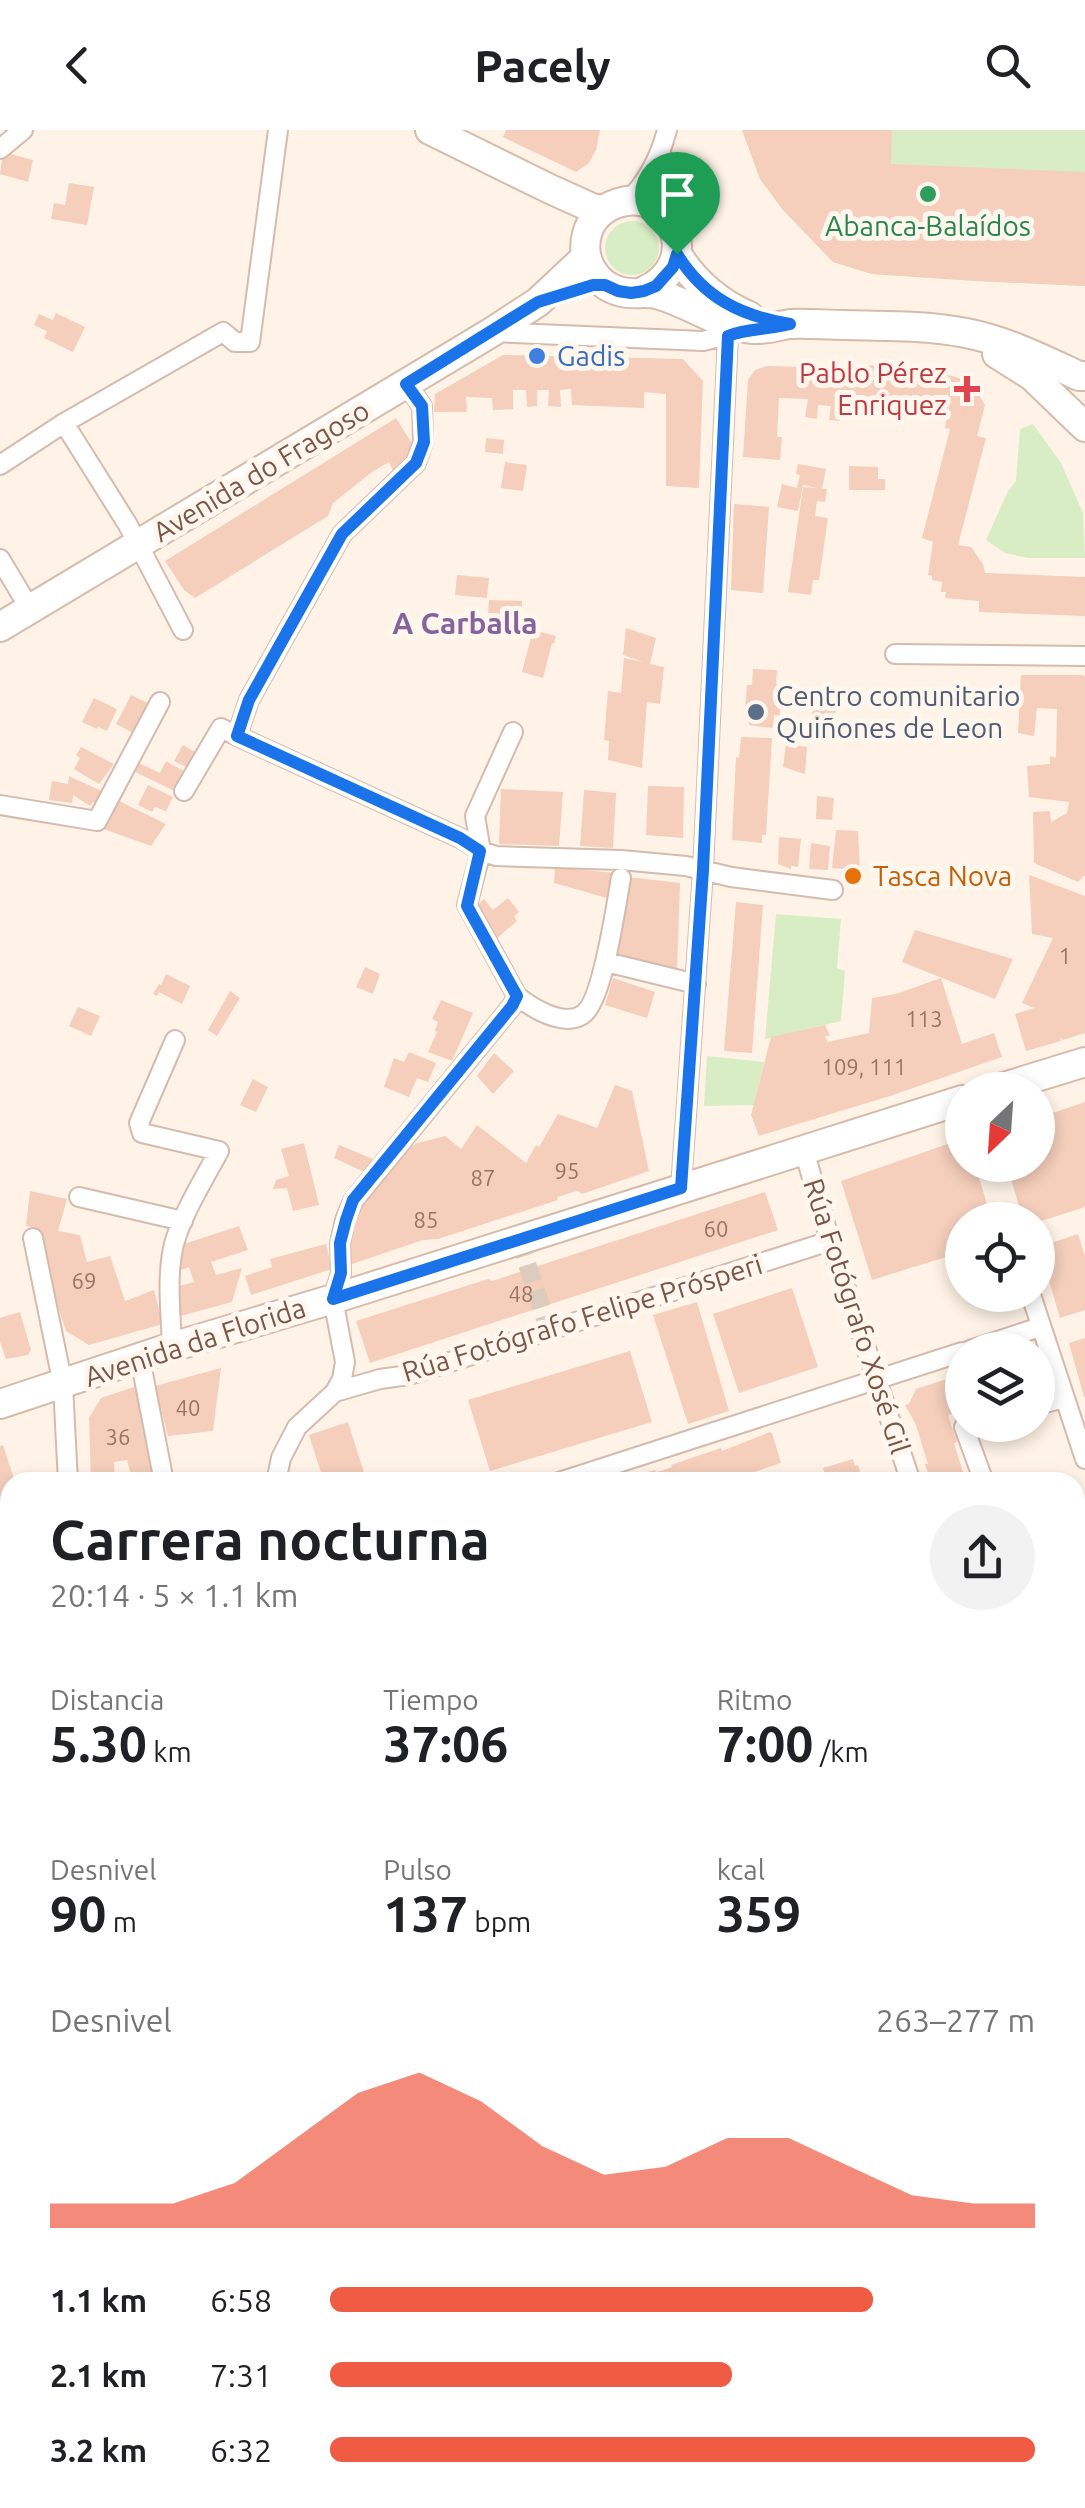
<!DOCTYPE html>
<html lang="es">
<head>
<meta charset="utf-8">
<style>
	body { margin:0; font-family:Ubuntu,sans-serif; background:#f2f2f2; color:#202124; height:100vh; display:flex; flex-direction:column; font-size:38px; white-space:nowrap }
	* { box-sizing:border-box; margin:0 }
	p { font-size:32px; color:#757577 }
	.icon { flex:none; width:55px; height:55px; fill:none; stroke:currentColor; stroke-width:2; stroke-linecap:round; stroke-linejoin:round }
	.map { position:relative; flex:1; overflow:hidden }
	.drawer { position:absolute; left:0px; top:1342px; width:1085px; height:1038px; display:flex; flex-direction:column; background:#fff; border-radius:30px 30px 0 0; box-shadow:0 5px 15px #0003 }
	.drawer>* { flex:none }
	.needle { width:65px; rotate:205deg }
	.tools { position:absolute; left:945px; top:942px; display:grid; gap:20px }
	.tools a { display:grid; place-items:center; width:110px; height:110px; border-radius:50%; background:#fff; box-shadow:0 5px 15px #0003; font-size:50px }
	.pin { position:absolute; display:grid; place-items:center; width:85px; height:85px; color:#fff; margin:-102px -42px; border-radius:50% 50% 50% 0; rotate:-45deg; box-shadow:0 0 10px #0007 }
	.pin .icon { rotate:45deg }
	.round { display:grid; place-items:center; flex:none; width:105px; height:105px; border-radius:52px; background:#f2f2f2 }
	.head { display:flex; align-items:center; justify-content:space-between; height:170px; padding:0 50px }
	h1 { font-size:55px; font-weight:700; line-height:75px }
	.metrics { display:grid; grid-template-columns:repeat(3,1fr); gap:15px; height:170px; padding:10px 50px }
	.metrics div { display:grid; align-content:center }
	.metrics b { font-size:50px; font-weight:700 }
	.metrics small { font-size:28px; font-weight:400 }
	.metrics p { font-size:28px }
	.chart { height:280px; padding:20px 50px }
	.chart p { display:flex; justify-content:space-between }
	.chart svg { width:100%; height:180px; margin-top:10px; fill:#f05b43; opacity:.7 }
	ul { padding:0 50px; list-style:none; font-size:32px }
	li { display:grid; grid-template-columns:160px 120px 1fr; align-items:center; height:75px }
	li i { height:25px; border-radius:12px; background:#f05b43 }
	header { display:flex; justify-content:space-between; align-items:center; height:130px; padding:0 50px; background:#fff; font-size:45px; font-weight:700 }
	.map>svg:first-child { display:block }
</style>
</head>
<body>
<header><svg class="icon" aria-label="back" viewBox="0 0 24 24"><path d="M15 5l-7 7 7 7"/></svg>Pacely<svg class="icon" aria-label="search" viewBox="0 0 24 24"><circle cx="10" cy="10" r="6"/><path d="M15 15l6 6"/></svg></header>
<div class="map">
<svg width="1085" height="2378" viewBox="0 0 1085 2378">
	<rect width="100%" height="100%" fill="#fef3e6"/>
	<path fill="#d8edc3" d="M742,0H1085V156L976,151L872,144L833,132L783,80L760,49Z
		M605 118a27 27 0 1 1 54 0a27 27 0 1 1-54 0Z
		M1033,294L1061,333L1083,383L1085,428H1028L1005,423L986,410L1008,361L1016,351L1020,299Z
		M776,784L841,789L837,838L845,841L841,891L765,909Z
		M707,926L764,932L754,975L704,976Z
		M850,2370H1009L1007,2378H849Z"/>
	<path fill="#f5cebc" d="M506,0H600L596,20L589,33L576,42L503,7Z
		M742,0H892L891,34L1085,42V156L976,151L872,144L833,132L783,80L760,49Z
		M3,22L33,30L28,52L0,44Z
		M69,53L94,57L87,95L51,89L54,73L65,75Z
		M56,183L85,197L73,222L44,208L47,201L34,195L39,184L53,190Z
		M503,225L683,229L703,251L699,358L666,356V264L644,262V278L572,275L571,259L560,260L561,277L548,276L549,260H537V276L527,277L526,260H513V279L493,280L492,268L466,267L467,282H434L435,264Z
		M851,235L915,236L970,251L985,275L977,306L986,308L958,415L971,417L983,434L985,443L1085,447V486L979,482V471L945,468L946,462H941L942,452L932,450V446L928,445L933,412L922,408L950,299L945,298L947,287L934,283L935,278L842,275L840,291L829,290L831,276L818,275L817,289L805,287L808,269L779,268L777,307H782L780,330L743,327L748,250L755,240L767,236L848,238Z
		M396,288L415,318L394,343L389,332L372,342L333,373L328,386L195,468L184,460L165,431Z
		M486,308L504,310L503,324L485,322Z
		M505,332L527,335L523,361L501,358Z
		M798,334L826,339L822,359L803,355L798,381L777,377L782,354L797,358L800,345L796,344Z
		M849,336L878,337V349H885V360H849Z
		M803,357L827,359L825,372L817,371L815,386L828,388L819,450H813L811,465L788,462Z
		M734,374L769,377L763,463L731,460Z
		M457,445L489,448L487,468L455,465Z
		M489,470L522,471V486L488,485Z
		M626,498L656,508L650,534L664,537L660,574L647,572L642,638L608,630L609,611L604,610L608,561L621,563L624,528L643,532L623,525Z
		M533,500L556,506L554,514L552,513L543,548L522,542Z
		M753,539L777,540L776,554L782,555L780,586L774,585L773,598L749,595L750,578H745L747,555H752Z
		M1021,545H1083L1085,547V745L1078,752L1034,733L1033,682L1050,681L1051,692L1067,683L1069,672L1029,667L1027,636L1050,634V626L1056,628L1057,579L1037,578L1034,606L1018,603Z
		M815,558L838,561L833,602L810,599Z
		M131,565L154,576L139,606L116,594Z
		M94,568L117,579L107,601L98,597L97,599L82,592Z
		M741,607L772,608L766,705H762V713L732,710L736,627L739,628Z
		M786,614L807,617L805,644L783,637Z
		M183,615L200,625L192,640L174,631Z
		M81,617L114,634L99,654L74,639L80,628L76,625Z
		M135,631L160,643L166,631L191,645L181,664L131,640Z
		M69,646L106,663L99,675L93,672L90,676L73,665L72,673L49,670L52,651L68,654Z
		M148,655L173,667L166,681L155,677L152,682L138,675Z
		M648,656L684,657L683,708L646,705Z
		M501,659L563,662L559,716L499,714Z
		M584,660L616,663L613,718L580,716Z
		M817,666L834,668L832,690L816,689Z
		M115,669L166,694L151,716L98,697Z
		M836,700L858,701L860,740L832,738Z
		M779,707L801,709L798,737L791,736V739L778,734Z
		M811,713L830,716L828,740L809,739Z
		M555,737L615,743L614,770L554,753Z
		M1029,745L1085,766V903L1063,910L1060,907L1061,911L1026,921L1015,884L1034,878L1022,873L1053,808L1032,804Z
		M628,747L680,753L677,842L614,823Z
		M508,768L519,782L514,786L517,791L494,811L476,776L484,769L493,780Z
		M736,772L763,775L752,923L724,921Z
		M915,800L1013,829L995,869L902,832Z
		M365,837L380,844L373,864L356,857Z
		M166,844L190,856L182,874L159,862L157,866L153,864L159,854L161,855Z
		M613,848L655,862L647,888L605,875Z
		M941,848L962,914L994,903L1002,927L890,966L759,1006L751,985L771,907L825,895L830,906H825L828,912L869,903L872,868L896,864Z
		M230,861L240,868L217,906L208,900Z
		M441,870L473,883L452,931L428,922L437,902L435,901L438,892L432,889Z
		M78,877L100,886L91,906L69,896Z
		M409,922L436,933L428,952L417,948L409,967L384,957L394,928L404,932Z
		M494,923L514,941L493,964L477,946Z
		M253,949L268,957L256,982L240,975Z
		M615,955L632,961L649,1041L582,1064L577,1061L557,1067L558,1070L438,1109L423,1110L349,1135L348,1104L358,1076L403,1022L417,1013L445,1006L461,1019L477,995L526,1033L536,1015L539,1017L558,984L597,998Z
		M1085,972V1077L1038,1092V1090H1023L1007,1035H1038V988Z
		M962,1009V1035H975L992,1090H962V1122L872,1150L841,1051Z
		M304,1013L319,1075L293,1081L287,1058L273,1059L276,1050L289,1046L281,1019Z
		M339,1015L373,1029L366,1043L334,1028Z
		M30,1061L67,1069L58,1101L80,1105L87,1132L110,1126L125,1171L154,1160L163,1194L89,1215L66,1201L32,1097L26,1096Z
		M765,1062L778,1100L370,1233L356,1191L488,1149L492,1151Z
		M239,1096L248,1120L211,1132L216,1145L242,1138L232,1172L177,1187L176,1157L194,1152L189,1137L176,1142L178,1116Z
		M1078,1104L1085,1126V1180L1060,1188L1039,1117Z
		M326,1114L332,1139L251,1165L245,1146L272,1137L270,1129Z
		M792,1158L818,1237L739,1263L713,1184Z
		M697,1172L729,1281L688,1294L653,1185Z
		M20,1182L31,1220L28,1225L6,1229L0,1212V1188Z
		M1085,1208V1267H1084L1069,1213Z
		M630,1221L652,1292L490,1341L468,1270Z
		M221,1238L213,1301L168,1306L155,1256Z
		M962,1244V1280L948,1285L957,1312L954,1313L966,1352H931L925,1334H928L916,1295L905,1275L909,1274L916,1259Z
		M137,1256L152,1325L154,1352H133L127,1330L114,1332L115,1352H91L89,1288L101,1268Z
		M348,1292L367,1352H324L309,1305Z
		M770,1302L772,1303L781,1333L730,1350L731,1352H627L636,1349V1346L655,1340L656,1342L664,1340L672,1337L671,1335L721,1318L722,1321Z
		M3,1315L15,1352H10V1491L0,1494V1316Z
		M853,1329L855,1336L858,1335L863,1352H827L823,1338Z
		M1085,1405V1437H1075V1406Z
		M1075,1496H1085V1529H1075Z
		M4,1559L10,1578V1699L0,1714V1660L2,1656L0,1648V1560Z
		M1075,1681L1085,1685V1801L1075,1797Z
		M4,1800L10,1804V1848L8,1846L0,1858V1805Z
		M5,1861L10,1862V1898L0,1895V1865Z
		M1075,1990L1083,1991V1993L1085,1994V2045L1075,2044Z
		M0,2123L10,2125V2159L0,2157Z
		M96,2370H254L253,2378H95Z
		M632,2370H660L681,2373V2378H631Z
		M761,2370H814L813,2378H760Z"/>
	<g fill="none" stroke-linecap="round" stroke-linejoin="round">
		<path stroke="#ddccbe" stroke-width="18" stroke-dasharray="18 9" stroke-linecap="butt" d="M519,1109L549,1201"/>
		<g stroke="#d4bbae" stroke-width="22">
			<path id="street" d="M0,19L23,0
				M662,25L660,43L668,88
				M628,71C648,51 660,27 667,0
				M492,202L703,211L735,203
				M406,254L422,276L423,312L416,333L342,404L249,570L237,606L460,708L481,721L496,726L621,730L686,736L731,747L833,760
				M64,293L128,395L183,500
				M0,335L64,293L223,202L235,212H250L278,0
				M0,429L30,479
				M895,524L1085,526
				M184,661L221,598L237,606
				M0,675L97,691L160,572
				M606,832L696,854
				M517,866C532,878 563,897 582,885C603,873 616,774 621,748
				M804,1020L830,1111L911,1352
				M681,1058L703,741L728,206L719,189
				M79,1067L183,1091
				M33,1108L63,1255L68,1352
				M1031,1165L1085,1329
				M172,1217C171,1184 166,1147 174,1114C183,1082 203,1051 219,1021L142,1003L139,993L175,910
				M970,1220L1040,1197
				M140,1228L164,1352
				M335,1262L380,1249L409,1245L830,1111
				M1038,1275L1064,1268
				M972,1295L964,1297L984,1352
				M276,1352L281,1328L297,1297L335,1262L342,1249L345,1232L333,1169L341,1143L340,1113L345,1090L353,1071L512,876L517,866L467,775L481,721L475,686L513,602
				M559,1352L962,1222
				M1075,1387H1085
				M1075,1477H1085
				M0,1540L10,1538
				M0,1759L10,1744
				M1075,1860L1085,1863
				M0,1909L10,1910
				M1075,2312L1085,2300
				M1075,2343L1085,2317
				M0,2361L10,2297
				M1062,2370L1065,2378
				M1034,2378L1036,2370"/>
		</g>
		<g stroke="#d7bbaa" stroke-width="32">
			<path id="secondary" d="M430,0L550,59L592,78L604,80
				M677,124C693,151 720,174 749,186
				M644,161C705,134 672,56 618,73C603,78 591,89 587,104C580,130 596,156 622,162C635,165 647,161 660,165C691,174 720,196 753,199C766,200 777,196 790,194C808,193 826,195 844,195C884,196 926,195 966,203C1007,211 1042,229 1079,246H1085
				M997,224L1032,246L1085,297
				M0,497L492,202L538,172L586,127
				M994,960L1085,932
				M0,1274L172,1217L333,1169L962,970"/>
		</g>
		<g stroke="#dcd3cf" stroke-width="35">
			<path id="primary" d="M0,1958L10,1959
				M0,1990L10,1991
				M1075,2115L1085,2108
				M1075,2249L1085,2257"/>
		</g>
		<use href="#street" stroke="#fff" stroke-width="18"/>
		<use href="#secondary" stroke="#fff" stroke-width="28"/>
		<use href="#primary" stroke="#ffd29c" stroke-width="30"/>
	</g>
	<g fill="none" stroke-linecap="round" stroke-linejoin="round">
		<g stroke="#fff" stroke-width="20">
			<path id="route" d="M677,124C704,168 741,186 790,194C768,200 748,198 728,206L703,740L681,1058L333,1169L341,1143L340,1113L346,1090L353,1070L512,876L517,866L467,776L480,721L460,708L237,606L249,570L342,404L416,333L424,312L422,276L406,254L538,172L593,155H605L618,161L631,163L644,161L656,156L673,137Z"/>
		</g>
		<use href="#route" stroke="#1a73e8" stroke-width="12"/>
	</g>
	<circle fill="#2e9e5b" stroke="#fff7ee" stroke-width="4" cx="928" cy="64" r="10"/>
	<circle fill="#3f7fe0" stroke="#fff7ee" stroke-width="4" cx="537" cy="226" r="10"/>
	<path fill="#e0444e" stroke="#fff7ee" stroke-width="4" d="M962 244h10v10h10v10h-10v10h-10v-10h-10v-10h10z"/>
	<circle fill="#5c6f8a" stroke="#fff7ee" stroke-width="4" cx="756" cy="582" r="10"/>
	<circle fill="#e8710a" stroke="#fff7ee" stroke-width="4" cx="853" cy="746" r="10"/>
	<g text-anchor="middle" stroke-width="10" stroke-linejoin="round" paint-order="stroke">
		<g font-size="22" fill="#997465">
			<text x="1065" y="834">1</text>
			<text x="924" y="897">113</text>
			<text x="864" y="945">109, 111</text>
			<text x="567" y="1049">95</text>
			<text x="483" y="1056">87</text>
			<text x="426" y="1098">85</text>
			<text x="716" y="1107">60</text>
			<text x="84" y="1159">69</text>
			<text x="521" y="1172">48</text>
			<text x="188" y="1286">40</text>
			<text x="118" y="1315">36</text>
		</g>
		<g font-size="28" fill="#27864d" stroke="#fff7ee">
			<text x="928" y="106">Abanca-Balaídos</text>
		</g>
		<g font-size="28" fill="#366cbe" stroke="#fff7ee" text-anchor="start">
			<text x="557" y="236">Gadis</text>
		</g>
		<g font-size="28" fill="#be3a42" stroke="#fff7ee" text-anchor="end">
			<text x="947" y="253">Pablo Pérez<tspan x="947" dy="32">Enriquez</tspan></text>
		</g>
		<g font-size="28" fill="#7a5648" stroke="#fff7ee">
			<text transform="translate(261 341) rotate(-31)" y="10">Avenida do Fragoso</text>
			<text transform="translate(857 1186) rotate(72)" y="10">Rúa Fotógrafo Xosé Gil</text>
			<text transform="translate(582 1188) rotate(-17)" y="10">Rúa Fotógrafo Felipe Prósperi</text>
			<text transform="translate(195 1212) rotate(-18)" y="10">Avenida da Florida</text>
		</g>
		<g font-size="28" fill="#4e5e75" stroke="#fff7ee" text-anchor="start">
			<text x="776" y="576">Centro comunitario<tspan x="776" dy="32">Quiñones de Leon</tspan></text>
		</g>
		<g font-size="28" fill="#c56008" stroke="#fff7ee" text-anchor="start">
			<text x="873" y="756">Tasca Nova</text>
		</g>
		<g font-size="30" font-weight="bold" fill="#85649d" stroke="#fff7ee">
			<text x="465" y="504">A Carballa</text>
		</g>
	</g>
</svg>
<div class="tools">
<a><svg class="needle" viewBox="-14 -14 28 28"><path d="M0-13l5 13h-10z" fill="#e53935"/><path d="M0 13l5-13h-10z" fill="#757577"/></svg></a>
<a><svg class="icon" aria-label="locate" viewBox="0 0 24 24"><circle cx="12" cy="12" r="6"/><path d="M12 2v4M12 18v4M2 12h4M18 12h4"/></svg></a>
<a><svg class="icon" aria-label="layers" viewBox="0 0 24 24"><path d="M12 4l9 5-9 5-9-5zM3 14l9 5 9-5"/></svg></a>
</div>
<div class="pin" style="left:677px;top:124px;background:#1e9e55"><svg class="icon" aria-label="arrive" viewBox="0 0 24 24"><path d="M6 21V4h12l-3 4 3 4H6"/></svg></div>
<section class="drawer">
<div class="head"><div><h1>Carrera nocturna</h1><p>20:14 · 5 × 1.1 km</p></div><a class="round"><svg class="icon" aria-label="share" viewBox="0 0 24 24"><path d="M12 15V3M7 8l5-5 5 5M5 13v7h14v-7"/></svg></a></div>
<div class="metrics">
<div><p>Distancia</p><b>5.30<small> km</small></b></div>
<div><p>Tiempo</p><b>37:06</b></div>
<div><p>Ritmo</p><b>7:00<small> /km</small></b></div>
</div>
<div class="metrics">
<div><p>Desnivel</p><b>90<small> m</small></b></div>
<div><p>Pulso</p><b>137<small> bpm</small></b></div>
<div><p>kcal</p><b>359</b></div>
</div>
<div class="chart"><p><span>Desnivel</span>263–277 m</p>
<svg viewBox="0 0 160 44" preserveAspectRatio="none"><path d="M0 44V38L10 38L20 38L30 33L40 22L50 11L60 6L70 13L80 24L90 31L100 29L110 22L120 22L130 29L140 36L150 38L160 38V44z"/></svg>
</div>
<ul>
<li><b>1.1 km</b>6:58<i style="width:77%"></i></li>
<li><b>2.1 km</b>7:31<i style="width:57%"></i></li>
<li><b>3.2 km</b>6:32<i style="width:100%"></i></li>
</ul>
</section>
</div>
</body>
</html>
